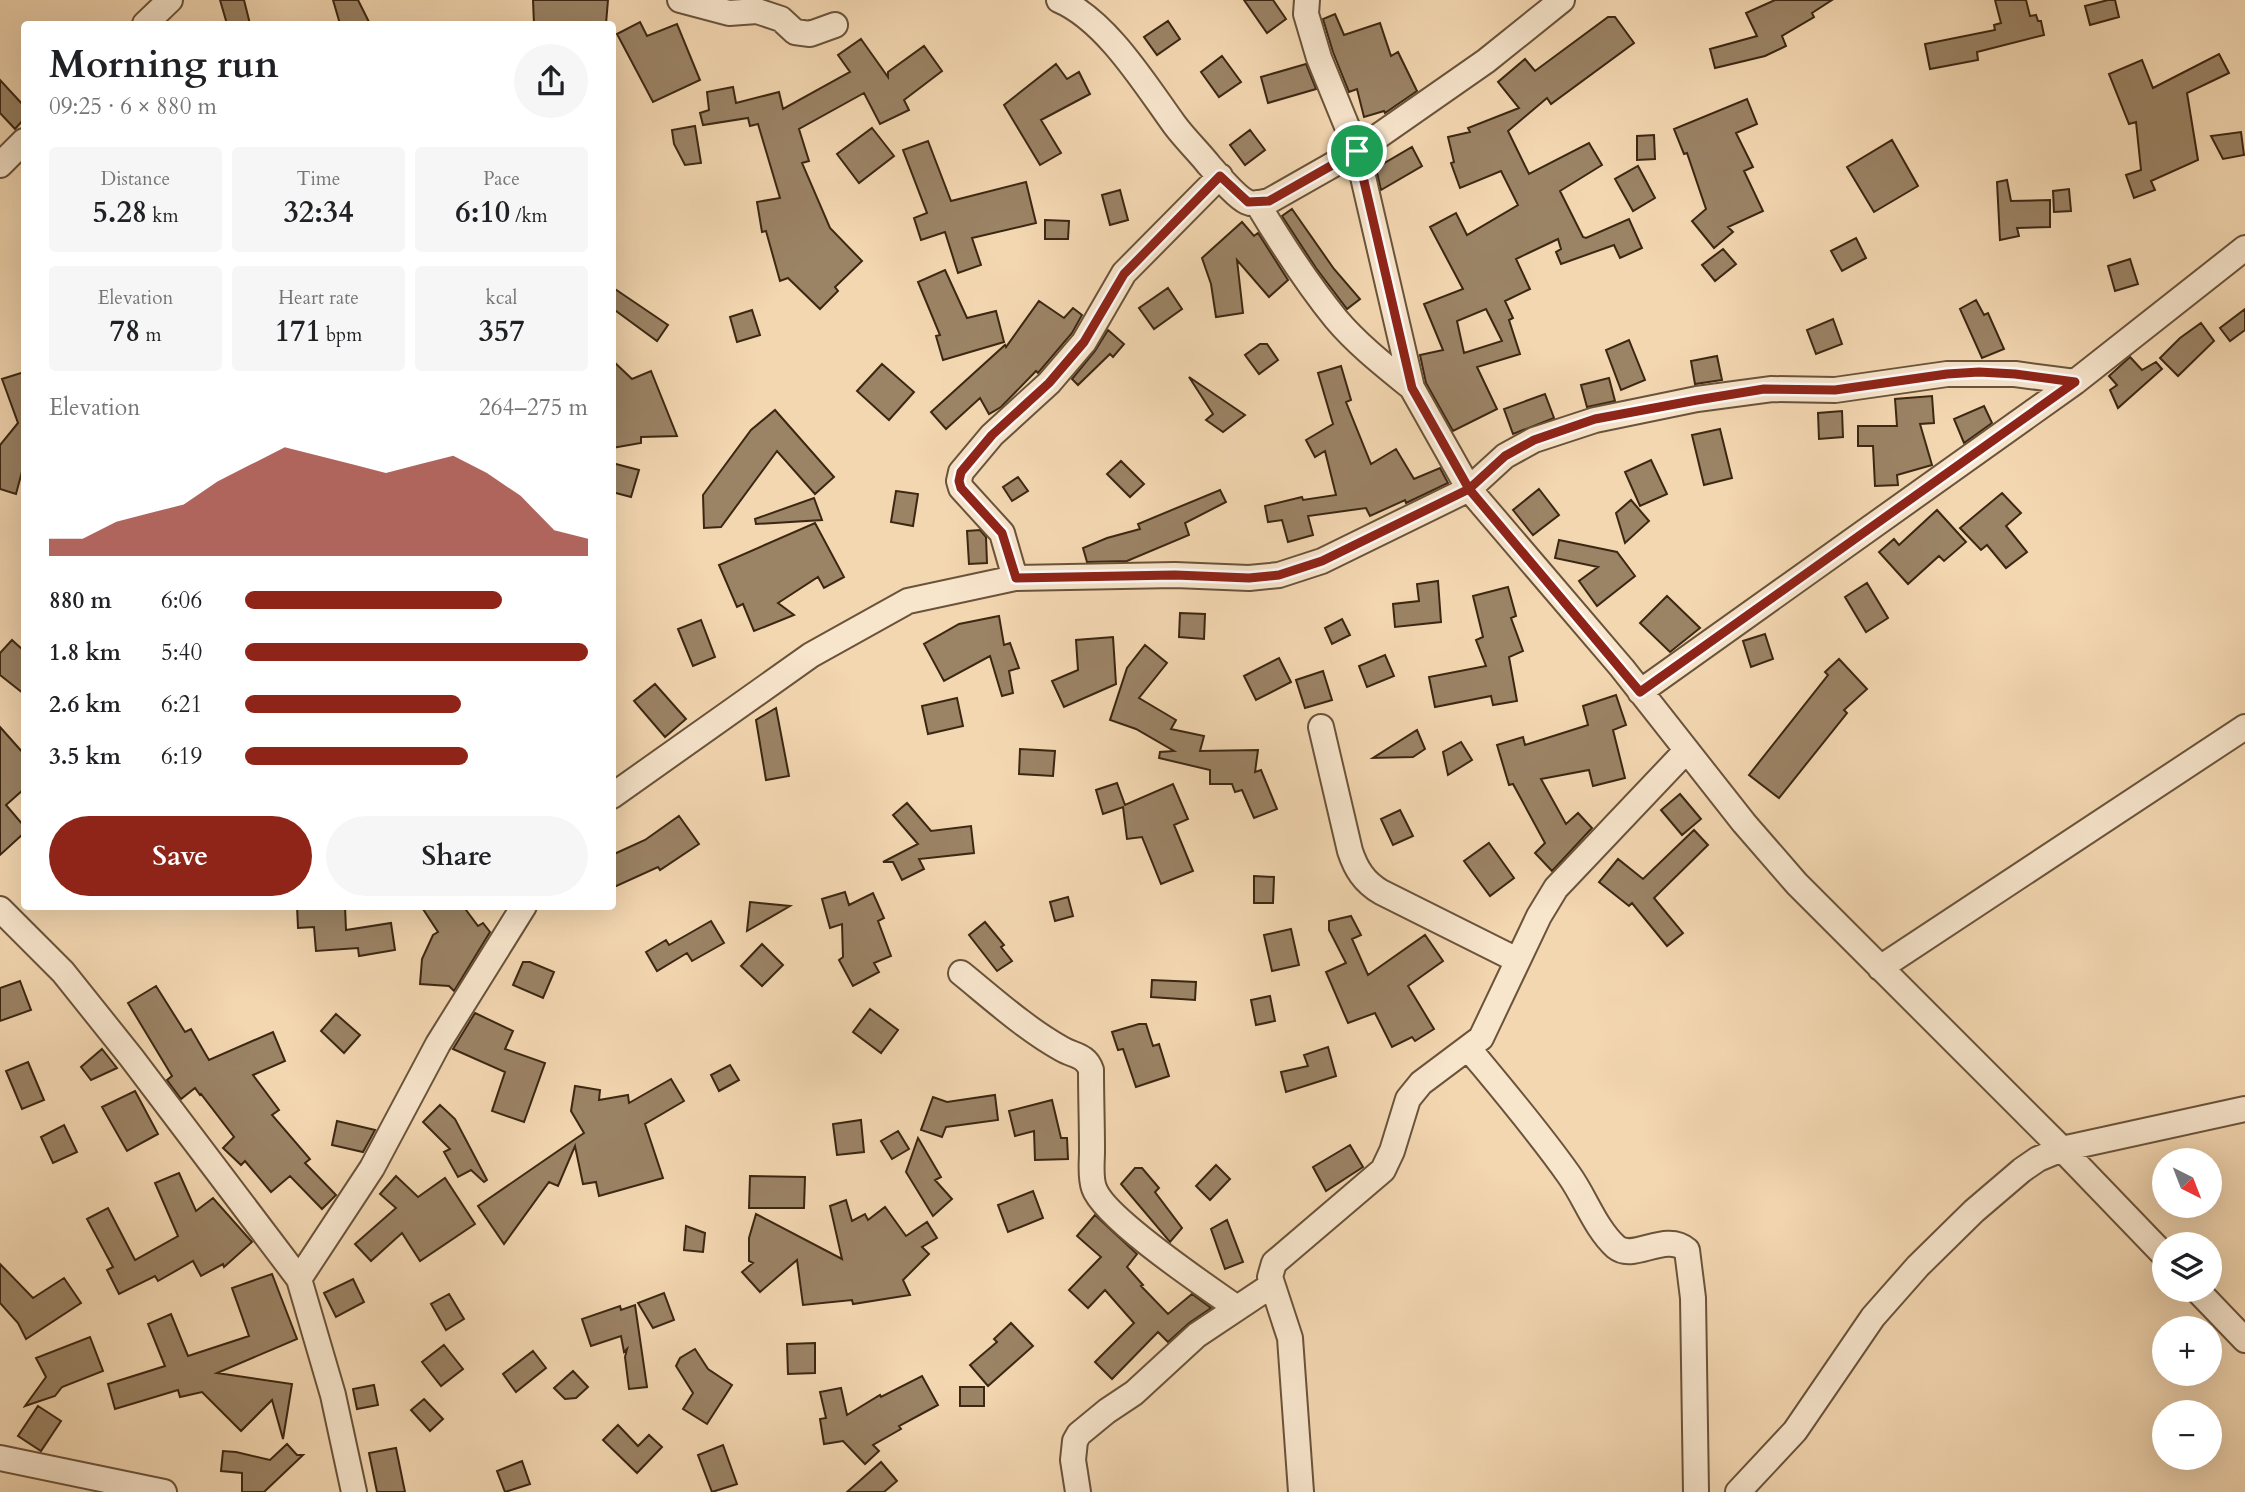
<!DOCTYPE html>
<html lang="en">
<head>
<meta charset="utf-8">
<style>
	body { margin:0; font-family:Cardo,serif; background:#f6f6f6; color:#202124; height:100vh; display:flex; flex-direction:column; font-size:26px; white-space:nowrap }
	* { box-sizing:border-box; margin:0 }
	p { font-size:23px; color:#757577 }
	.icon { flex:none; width:38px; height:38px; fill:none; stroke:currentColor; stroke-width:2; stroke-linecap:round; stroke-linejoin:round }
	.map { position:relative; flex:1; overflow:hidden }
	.drawer { position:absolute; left:21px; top:21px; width:595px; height:889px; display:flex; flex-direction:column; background:#fff; border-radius:7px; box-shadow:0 7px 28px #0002 }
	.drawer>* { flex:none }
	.needle { width:46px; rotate:138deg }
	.controls { position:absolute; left:2152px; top:1148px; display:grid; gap:14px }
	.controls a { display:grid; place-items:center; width:70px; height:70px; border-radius:50%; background:#fff; box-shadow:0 7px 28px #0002; font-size:35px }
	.pin { position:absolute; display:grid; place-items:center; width:60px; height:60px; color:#fff; margin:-30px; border:4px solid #fff; border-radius:50%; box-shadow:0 2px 7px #0007 }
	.round { display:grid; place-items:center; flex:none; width:74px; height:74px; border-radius:37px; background:#f6f6f6 }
	.head { display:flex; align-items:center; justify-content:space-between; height:119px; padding:0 28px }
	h1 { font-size:38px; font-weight:700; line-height:52px }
	.figures { display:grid; grid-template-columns:repeat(3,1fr); gap:10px; height:119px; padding:7px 28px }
	.figures div { display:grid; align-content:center; border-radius:7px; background:#f6f6f6; text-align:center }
	.figures b { font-size:30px; font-weight:700 }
	.figures small { font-size:19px; font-weight:400 }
	.figures p { font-size:19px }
	.chart { height:196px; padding:14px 28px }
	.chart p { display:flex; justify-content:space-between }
	.chart svg { width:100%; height:126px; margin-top:7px; fill:#8f2418; opacity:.7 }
	.primary-button { display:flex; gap:14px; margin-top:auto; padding:14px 28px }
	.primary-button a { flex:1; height:80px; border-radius:42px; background:#8f2418; color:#fff; font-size:28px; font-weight:700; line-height:80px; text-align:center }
	.primary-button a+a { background:#f6f6f6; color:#202124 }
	ul { padding:0 28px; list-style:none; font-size:23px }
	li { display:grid; grid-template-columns:112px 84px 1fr; align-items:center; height:52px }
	li i { height:18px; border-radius:9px; background:#8f2418 }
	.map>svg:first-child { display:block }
</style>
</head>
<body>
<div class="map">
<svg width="2245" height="1492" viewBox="0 0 2245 1492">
	<rect width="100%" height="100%" fill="#f3d7b1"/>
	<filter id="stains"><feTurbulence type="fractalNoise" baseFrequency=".00286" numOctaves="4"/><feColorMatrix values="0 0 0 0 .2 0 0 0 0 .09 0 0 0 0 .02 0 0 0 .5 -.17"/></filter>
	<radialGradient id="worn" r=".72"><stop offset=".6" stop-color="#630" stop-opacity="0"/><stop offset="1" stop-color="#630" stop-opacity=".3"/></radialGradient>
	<path fill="#9b8365" stroke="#3c2712" stroke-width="2" fill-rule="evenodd" d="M220,0H244L250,24H227Z
		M333,0H358L370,24H340Z
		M533,0H608L606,24H534Z
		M1244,0H1273L1286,19L1267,33Z
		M1775,0H1832L1812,13L1814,17L1782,36L1786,46L1765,56L1715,68L1710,49L1757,36L1746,13Z
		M1995,0H2026L2030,16L2036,15L2038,21H2041L2044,35L1977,52L1978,60L1930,69L1925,44L1995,30L1994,25L2001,23Z
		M2108,0H2115L2119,17L2090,25L2085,6Z
		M1335,14L1344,35L1380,23L1391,56L1398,52L1417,91L1385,113L1384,111L1364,117L1357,89L1349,92L1333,52L1323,19Z
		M1608,17H1615L1634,43L1551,104L1547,98L1508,131L1529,174L1589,143L1602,165L1560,191L1583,237L1586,238L1629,219L1642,248L1620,258L1614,245L1561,264L1556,252L1561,249L1558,239L1516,259L1530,289L1505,301L1513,318L1509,320L1520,354L1477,367L1497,409L1453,431L1426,383L1420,355L1443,350L1424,304L1463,289L1430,227L1456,213L1467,235L1518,205L1501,171L1460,188L1451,163L1454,162L1448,137L1470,132L1468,128L1519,108L1498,82L1525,59L1535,71ZM1486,309L1502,341L1464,353L1457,321Z
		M1168,21L1180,39L1157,55L1144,37Z
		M640,22L647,36L677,24L700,80L653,102L617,34Z
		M861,39L888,77V72L924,46L942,71L904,100L909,110L880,124L864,93L799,129L809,161L802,163L830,228L862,261L835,287L838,291L820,309L788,278L780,281L766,231L762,232L757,202L780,198L758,124L750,126L748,118L703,125L700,113L709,110L707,92L733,87L736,103L779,92L783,109L850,72L838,55Z
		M2219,54L2229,73L2187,93L2198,160L2151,181L2155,190L2134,198L2126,175L2141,170L2136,122L2129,124L2109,74L2142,60L2153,88Z
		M1222,56L1241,82L1219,97L1201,72Z
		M1056,64L1067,79L1079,72L1090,94L1041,120L1061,153L1040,165L1004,105Z
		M1306,64L1316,89L1268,103L1261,77Z
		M0,80L24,106V119L15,129L0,113Z
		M1747,99L1757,124L1736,133L1753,167L1744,171L1763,211L1728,227L1733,232L1714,248L1692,221L1706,209L1687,153L1684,154L1674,129Z
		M695,126L701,163L685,165L674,144L672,130Z
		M872,128L894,156L859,183L837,154Z
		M1250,130L1265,150L1245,165L1230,145Z
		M2241,132L2244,155L2223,159L2211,136Z
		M1654,135L1655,159L1637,160V136Z
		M1892,140L1918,186L1874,212L1847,167Z
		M928,141L951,201L1026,182L1036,223L972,238L981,265L958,273L945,232L921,240L914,218L927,213L903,150Z
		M1412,147L1422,166L1381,190L1376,168Z
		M1638,166L1655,198L1633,211L1615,179Z
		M2007,180L2011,201L2050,200V227L2017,228L2019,236L2000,240L1997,182Z
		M2069,189L2071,211L2054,212L2053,191Z
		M1120,190L1128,220L1110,225L1102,195Z
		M1292,209L1334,269L1360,299L1347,309L1316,268L1282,216Z
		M1045,220L1069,221L1068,239H1045Z
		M1242,222L1254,236L1258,233L1288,280L1269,297L1237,260L1243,313L1216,317L1211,284L1202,258Z
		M1856,238L1866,258L1842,271L1831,251Z
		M1723,249L1736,264L1715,281L1702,265Z
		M2130,259L2138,284L2115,291L2108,266Z
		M945,270L967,318L996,311L1004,342L943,360L936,336L940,335L918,282Z
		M612,287L668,325L657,341L612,308Z
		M1168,288L1182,309L1154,329L1139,308Z
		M1976,300L1984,315L1988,313L2004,349L1982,358L1960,309Z
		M1039,301L1064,318L1073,308L1082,315L1072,333L1038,373L1036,371L1001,407L989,414L980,398L946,429L931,412L1005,345L1006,347Z
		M2245,309V330L2230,341L2220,328Z
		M752,310L760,335L737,342L730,317Z
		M1833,319L1842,344L1816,354L1807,330Z
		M2201,323L2214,341L2178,376L2160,358L2180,338Z
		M1108,330L1124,344L1113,357L1110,354L1078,385L1072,379L1095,351Z
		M1629,340L1645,380L1621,390L1606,350Z
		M1260,344H1267L1278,360L1259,374L1245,355Z
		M1717,356L1722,380L1695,384L1691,361Z
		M2130,357L2142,370L2156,362L2162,369L2118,408L2110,390L2117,385L2109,376Z
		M612,360L632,379L651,371L677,436L641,437V443L612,448Z
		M882,364L914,392L889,420L857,391Z
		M1341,366L1351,400L1346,402L1371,464L1396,449L1414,479L1440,468L1448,483L1406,503L1405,500L1370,516L1366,508L1308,516L1313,535L1288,542L1282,520L1268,522L1265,506L1302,497L1303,500L1336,495L1325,451L1315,457L1306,440L1333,424L1318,373Z
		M24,372V464L16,494L0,489V445L18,423L2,379Z
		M1189,377L1245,415L1223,432L1206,420L1213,414Z
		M1609,378L1615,401L1587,407L1581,385Z
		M1545,394L1554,418L1513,434L1504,409Z
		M1932,396L1934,423L1920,424L1932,465L1897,475L1898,485L1875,486L1873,446H1858V426H1897L1895,399Z
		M1984,406L1992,423L1964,443L1954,419Z
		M775,410L834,477L815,494L777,451L721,527L704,528L703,495L751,430Z
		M1842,411L1843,437L1819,439L1818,413Z
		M1720,429L1732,478L1704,485L1692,435Z
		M1651,460L1667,494L1640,506L1625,472Z
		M1121,461L1144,484L1130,497L1107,474Z
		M612,463L639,470L631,497L612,492Z
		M1018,477L1028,491L1012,501L1003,487Z
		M1539,489L1559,515L1533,535L1513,510Z
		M1220,490L1226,502L1185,523L1189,535L1127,561L1087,562L1083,548L1107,538L1140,529L1138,524Z
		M896,491L918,494L913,526L891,522Z
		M2002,493L2021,513L2006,526L2027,552L2006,568L1987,545L1981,550L1960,528Z
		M814,498L822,520L756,524L755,519Z
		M1631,500L1649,521L1625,543L1616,513Z
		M1937,510L1966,542L1944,561L1939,556L1908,584L1879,552L1894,539L1899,545Z
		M815,523L844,577L824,588L818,577L778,603L794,615L754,631L743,604L737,607L719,565Z
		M980,530L986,537L987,563L969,564L967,531Z
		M1559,540L1617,552L1635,576L1597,606L1579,581L1598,567L1555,558Z
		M1438,581L1441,622L1395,627L1393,604L1419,601L1417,584Z
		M1867,583L1888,618L1866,632L1845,597Z
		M1508,587L1516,616L1511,618L1523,651L1509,657L1517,701L1493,705L1491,696L1435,707L1429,677L1486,666L1476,640L1483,637L1473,596Z
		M1667,596L1700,628L1670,652L1640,623Z
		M1180,613L1205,614L1204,639L1179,637Z
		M999,616L1004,645L1010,643L1019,668L1009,671L1013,693L1002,696L990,656L944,681L924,644L959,624Z
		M1342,619L1350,635L1332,644L1325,628Z
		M701,620L715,657L693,666L678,629Z
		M1765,634L1773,659L1751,667L1743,641Z
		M1113,637L1116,684L1064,707L1052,681L1078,670L1076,640Z
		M12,640L24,651V694L0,675V653Z
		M1145,645L1167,663L1139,698L1176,720L1171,729L1204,736L1200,751L1258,750L1255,772L1261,770L1277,809L1254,818L1242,790L1235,792L1232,784H1210V770L1159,758L1160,752L1174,751L1136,729L1110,720L1127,668Z
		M1385,655L1394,676L1367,687L1359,666Z
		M1279,658L1291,682L1256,700L1244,676Z
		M1839,659L1867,689L1844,710L1847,713L1779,798L1749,775L1828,675L1825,672Z
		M1323,671L1332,700L1305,708L1296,680Z
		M655,684L686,719L665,737L634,701Z
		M1616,695L1626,725L1613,730L1625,778L1593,786L1589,770L1541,779L1566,824L1578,813L1592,828L1552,871L1535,853L1545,843L1513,784L1509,785L1497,745L1523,737L1525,745L1588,725L1583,706Z
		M957,698L963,726L928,734L922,706Z
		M776,708L789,776L766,780L756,720Z
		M0,727L24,754V789L6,805L24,826V833L0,855Z
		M1417,730L1425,749L1413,757L1373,758Z
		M1461,742L1472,760L1448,775L1443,752Z
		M1020,749L1055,751L1053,776L1019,774Z
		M1117,783L1125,805L1173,784L1188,819L1174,825L1193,871L1161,884L1142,837L1127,839L1123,807L1103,814L1096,790Z
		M1680,794L1701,819L1682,835L1661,810Z
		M907,803L931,831L971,826L974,853L919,859L924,869L902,880L893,862H883L918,844L893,815Z
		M1400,810L1413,836L1393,845L1381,819Z
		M679,816L699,844L660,870L658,867L612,888V855L645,840Z
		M1694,830L1708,845L1654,898L1683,933L1667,946L1632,903L1629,906L1599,882L1618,859L1643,879Z
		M1489,843L1514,878L1490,896L1464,861Z
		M1254,876L1274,877L1273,903H1254Z
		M845,892L849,905L873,893L884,918L878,921L891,956L874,963L879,972L853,986L839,960L843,957L842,924L830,928L822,899Z
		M1068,897L1073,916L1055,921L1050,902Z
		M750,902L790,906L747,931Z
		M297,906H345L346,930L391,923L395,950L359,956L358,948L316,951L314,927L298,928Z
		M421,906H463L478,926L483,923L490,932L454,991L449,986L420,984L422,959L433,935L438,932Z
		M1351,916L1361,935L1352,939L1368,975L1425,935L1443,961L1408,986L1434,1029L1415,1041L1412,1037L1392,1047L1375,1013L1348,1023L1326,972L1346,963L1329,930V921Z
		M711,921L724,943L692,961L687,953L657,971L646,952L666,940L669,945Z
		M985,922L1004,945L1001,947L1012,961L997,971L969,935Z
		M1291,929L1299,965L1272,971L1264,935Z
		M762,944L783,965L762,986L741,966Z
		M523,962H530L554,972L543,998L513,985Z
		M1152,980L1196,982L1195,1000L1151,997Z
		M20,981L31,1010L0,1021V988Z
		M156,986L185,1032L191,1029L209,1060L273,1032L285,1061L253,1075L279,1110L272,1115L310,1159L305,1163L336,1195L322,1209L290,1176L271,1192L245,1161L241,1165L223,1148L234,1137L201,1094L200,1095L195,1088L181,1099L167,1080L172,1076L128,1003Z
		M1270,996L1275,1021L1256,1025L1251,1000Z
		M870,1009L898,1030L881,1053L853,1032Z
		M475,1013L513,1031L505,1049L545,1063L524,1122L492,1111L505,1072L453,1049Z
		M336,1014L360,1035L344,1053L321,1031Z
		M1139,1024H1146L1153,1046L1159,1044L1169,1076L1136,1087L1123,1049L1118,1050L1112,1032Z
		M1328,1047L1336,1076L1286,1092L1281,1072L1308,1066L1304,1055Z
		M102,1049L117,1068L91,1080L81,1067Z
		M28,1062L44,1100L22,1109L6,1071Z
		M730,1065L739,1080L719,1091L711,1075Z
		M671,1079L684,1101L645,1124L663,1178L599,1196L596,1182L583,1184L575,1146L558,1186L549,1182L504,1244L478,1206L584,1133L571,1111L575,1086L600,1090L599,1100L628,1095L629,1103Z
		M135,1091L158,1134L127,1151L102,1107Z
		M995,1095L998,1120L946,1127L942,1137L921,1130L933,1097L947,1102Z
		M1052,1100L1061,1138H1067L1068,1159L1035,1160L1034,1131L1015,1136L1009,1111Z
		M440,1105L455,1119L487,1180L484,1182L471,1170L458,1177L444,1152L450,1149L423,1122Z
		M861,1120L864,1152L837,1155L833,1124Z
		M337,1121L375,1130L363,1152L332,1145Z
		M64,1125L77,1152L53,1163L41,1137Z
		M898,1131L909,1149L892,1159L881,1141Z
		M918,1138L941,1177L935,1180L952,1199L933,1216L906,1172Z
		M1350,1145L1363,1167L1326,1191L1313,1167Z
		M1216,1165L1230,1179L1210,1200L1196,1186Z
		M1135,1168H1142L1159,1188L1155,1192L1182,1228L1170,1242L1121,1184Z
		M179,1173L196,1211L213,1198L252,1242L224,1267L223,1264L201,1276L193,1261L158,1281L155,1276L119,1294L107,1270L113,1267L87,1219L108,1208L135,1260L178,1236L155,1183Z
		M396,1176L418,1197L445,1178L475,1224L420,1261L402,1233L371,1261L355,1244L396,1208L380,1194Z
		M750,1176L805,1177L804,1208H749Z
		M1033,1191L1043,1218L1008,1232L998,1205Z
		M846,1200L852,1221L865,1214L868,1220L885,1207L906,1236L927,1222L937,1238L922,1247L929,1254L903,1280L910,1295L853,1304L852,1300L803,1305L797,1260L760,1292L742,1272L753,1263L749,1261V1238L756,1214L842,1259L830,1206Z
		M1095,1215L1137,1254L1127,1267L1143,1285L1141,1286L1168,1314L1192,1294L1211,1308L1189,1323L1168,1342L1158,1332L1112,1379L1095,1362L1134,1323L1105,1290L1088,1308L1069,1290L1101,1257L1077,1236Z
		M1227,1220L1243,1262L1225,1269L1211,1229Z
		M686,1226L705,1233L703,1252L684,1250Z
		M0,1264L33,1298L64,1278L81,1303L26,1339L18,1323L0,1303Z
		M272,1274L297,1339L217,1373L292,1384L283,1439L272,1400L241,1431L202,1392L180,1397L178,1390L115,1409L108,1384L165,1366L148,1324L171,1314L188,1356L249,1336L232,1288Z
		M353,1279L364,1302L336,1317L324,1293Z
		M664,1293L674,1320L653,1328L638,1303Z
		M449,1294L464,1319L446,1330L431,1304Z
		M635,1305L647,1387L629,1389L625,1357L627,1349L624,1352L621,1336L591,1346L582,1319L620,1306L621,1310Z
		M1011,1323L1033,1346L988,1386L970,1365L997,1342L994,1339Z
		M90,1337L103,1371L62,1387L55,1396L25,1406L46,1377L36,1358Z
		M815,1343V1373L788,1374L787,1344Z
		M444,1345L463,1369L441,1386L422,1362Z
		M695,1349L708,1369L732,1385L707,1424L683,1409L693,1393L676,1366L680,1358Z
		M533,1351L546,1368L516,1392L503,1374Z
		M573,1371L588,1387L576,1398L565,1399L554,1388Z
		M922,1376L938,1405L899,1426L901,1429L873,1445L879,1451L865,1464L843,1441L824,1444L820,1419L826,1418L820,1392L841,1388L847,1415L880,1395L881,1397Z
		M374,1385L378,1405L357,1409L353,1389Z
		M960,1387H984V1406H960Z
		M424,1399L443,1419L430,1431L411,1410Z
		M38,1406L61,1421L41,1451L18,1436Z
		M618,1425L638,1446L649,1435L662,1447L637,1473L603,1440Z
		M287,1444L297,1455H303L264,1492H242V1473L221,1471L223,1451L236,1452L270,1460Z
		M723,1445L737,1484L712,1492L698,1455Z
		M396,1448L405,1492H377L369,1453Z
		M522,1461L530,1484L505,1492L497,1471Z
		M881,1462L897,1481L884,1492H847Z"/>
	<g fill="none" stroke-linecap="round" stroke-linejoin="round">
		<g stroke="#6a533a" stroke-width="28">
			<path id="minor" d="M680,0L729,13L757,11L781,19L795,32L810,34L835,25
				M1059,0C1106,20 1145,84 1174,124C1185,139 1198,151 1209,165C1218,175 1236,197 1247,202C1253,205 1263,202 1269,201L1357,151L1486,61L1562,0
				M1307,0L1306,14L1319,58L1357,151L1412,388L1469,489L1622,668L1744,823L1797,884L2062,1149L2165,1256
				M145,24L170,0
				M0,165L24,141
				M1257,203C1281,243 1306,282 1336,319C1358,345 1385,366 1412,388
				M1015,578L1002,533L961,488L959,481L961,472L992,435L1049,383L1084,342L1124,273L1220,176
				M1640,692L2075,382L2245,248
				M1321,727L1350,851C1356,869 1364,882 1381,892L1517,960
				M612,796L811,655L908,601L1015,578L1175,575L1249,578L1279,575L1322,561L1469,489L1505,456L1534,440L1595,420L1697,399L1772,389L1835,390L1947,374H2015L2075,382
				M0,909L63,972L131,1057L299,1279L333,1395L354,1492
				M1880,968L2245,727
				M961,973C993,999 1026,1029 1062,1049C1074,1056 1086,1055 1091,1070C1091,1097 1092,1124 1092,1151C1092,1162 1090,1177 1094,1188C1104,1218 1207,1287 1237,1308
				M1469,1049C1503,1090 1538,1131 1569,1175C1585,1197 1595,1228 1616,1247C1634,1262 1665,1231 1687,1250L1693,1298L1696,1492
				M299,1279L372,1168L438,1044L524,906
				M2197,1290L2245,1340
				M0,1458L164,1492
				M1078,1492L1073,1460L1075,1441L1079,1434L1107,1411L1134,1393L1197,1335L1272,1285
				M1301,1492L1290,1338L1270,1277L1274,1263L1383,1170L1392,1151L1408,1099L1421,1083L1481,1038L1539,916L1556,888L1686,751
				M1738,1492L1795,1431L1873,1317L1918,1266L1974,1211L2022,1170L2038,1159L2062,1149L2245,1109"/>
		</g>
		<use href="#minor" stroke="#f7e5cc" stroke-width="24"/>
	</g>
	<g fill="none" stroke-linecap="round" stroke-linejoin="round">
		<g stroke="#fff" stroke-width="14">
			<path id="route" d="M1357,151L1269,201L1248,202L1220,176L1124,274L1084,342L1049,383L992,435L961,472L959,481L961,488L1002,533L1016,578L1175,575L1249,578L1279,575L1322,561L1469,489L1640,692L2075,382L2015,374L1979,372L1947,374L1835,390L1764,389L1697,400L1595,419L1534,440L1505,456L1469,489L1412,388L1357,151"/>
		</g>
		<use href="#route" stroke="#8f2418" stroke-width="9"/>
	</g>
	<rect width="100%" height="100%" filter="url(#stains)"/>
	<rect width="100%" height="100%" fill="url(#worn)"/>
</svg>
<div class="controls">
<a><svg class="needle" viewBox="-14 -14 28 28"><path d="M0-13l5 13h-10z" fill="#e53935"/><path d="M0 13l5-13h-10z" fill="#757577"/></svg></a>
<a><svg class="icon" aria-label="layers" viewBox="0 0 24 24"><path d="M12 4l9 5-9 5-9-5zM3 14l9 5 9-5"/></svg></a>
<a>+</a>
<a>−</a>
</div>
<div class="pin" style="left:1357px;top:151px;background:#1e9e55"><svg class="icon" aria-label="arrive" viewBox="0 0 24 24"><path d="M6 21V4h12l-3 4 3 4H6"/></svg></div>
<section class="drawer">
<div class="head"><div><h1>Morning run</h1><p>09:25 · 6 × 880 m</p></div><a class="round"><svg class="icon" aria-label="share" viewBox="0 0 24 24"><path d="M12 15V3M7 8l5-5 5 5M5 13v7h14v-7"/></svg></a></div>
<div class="figures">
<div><p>Distance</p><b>5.28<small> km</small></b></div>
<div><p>Time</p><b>32:34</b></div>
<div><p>Pace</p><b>6:10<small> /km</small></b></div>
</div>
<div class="figures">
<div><p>Elevation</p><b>78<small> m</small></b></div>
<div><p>Heart rate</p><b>171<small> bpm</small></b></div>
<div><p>kcal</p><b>357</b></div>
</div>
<div class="chart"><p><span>Elevation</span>264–275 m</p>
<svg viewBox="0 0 160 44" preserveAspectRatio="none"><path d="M0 44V38L10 38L20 32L30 29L40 26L50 18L60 12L70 6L80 9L90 12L100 15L110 12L120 9L130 15L140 23L150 35L160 38V44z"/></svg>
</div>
<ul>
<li><b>880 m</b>6:06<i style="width:75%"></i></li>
<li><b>1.8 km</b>5:40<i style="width:100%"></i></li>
<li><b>2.6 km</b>6:21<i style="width:63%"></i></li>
<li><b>3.5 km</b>6:19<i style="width:65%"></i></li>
</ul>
<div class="primary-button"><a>Save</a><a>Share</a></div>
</section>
</div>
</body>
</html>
